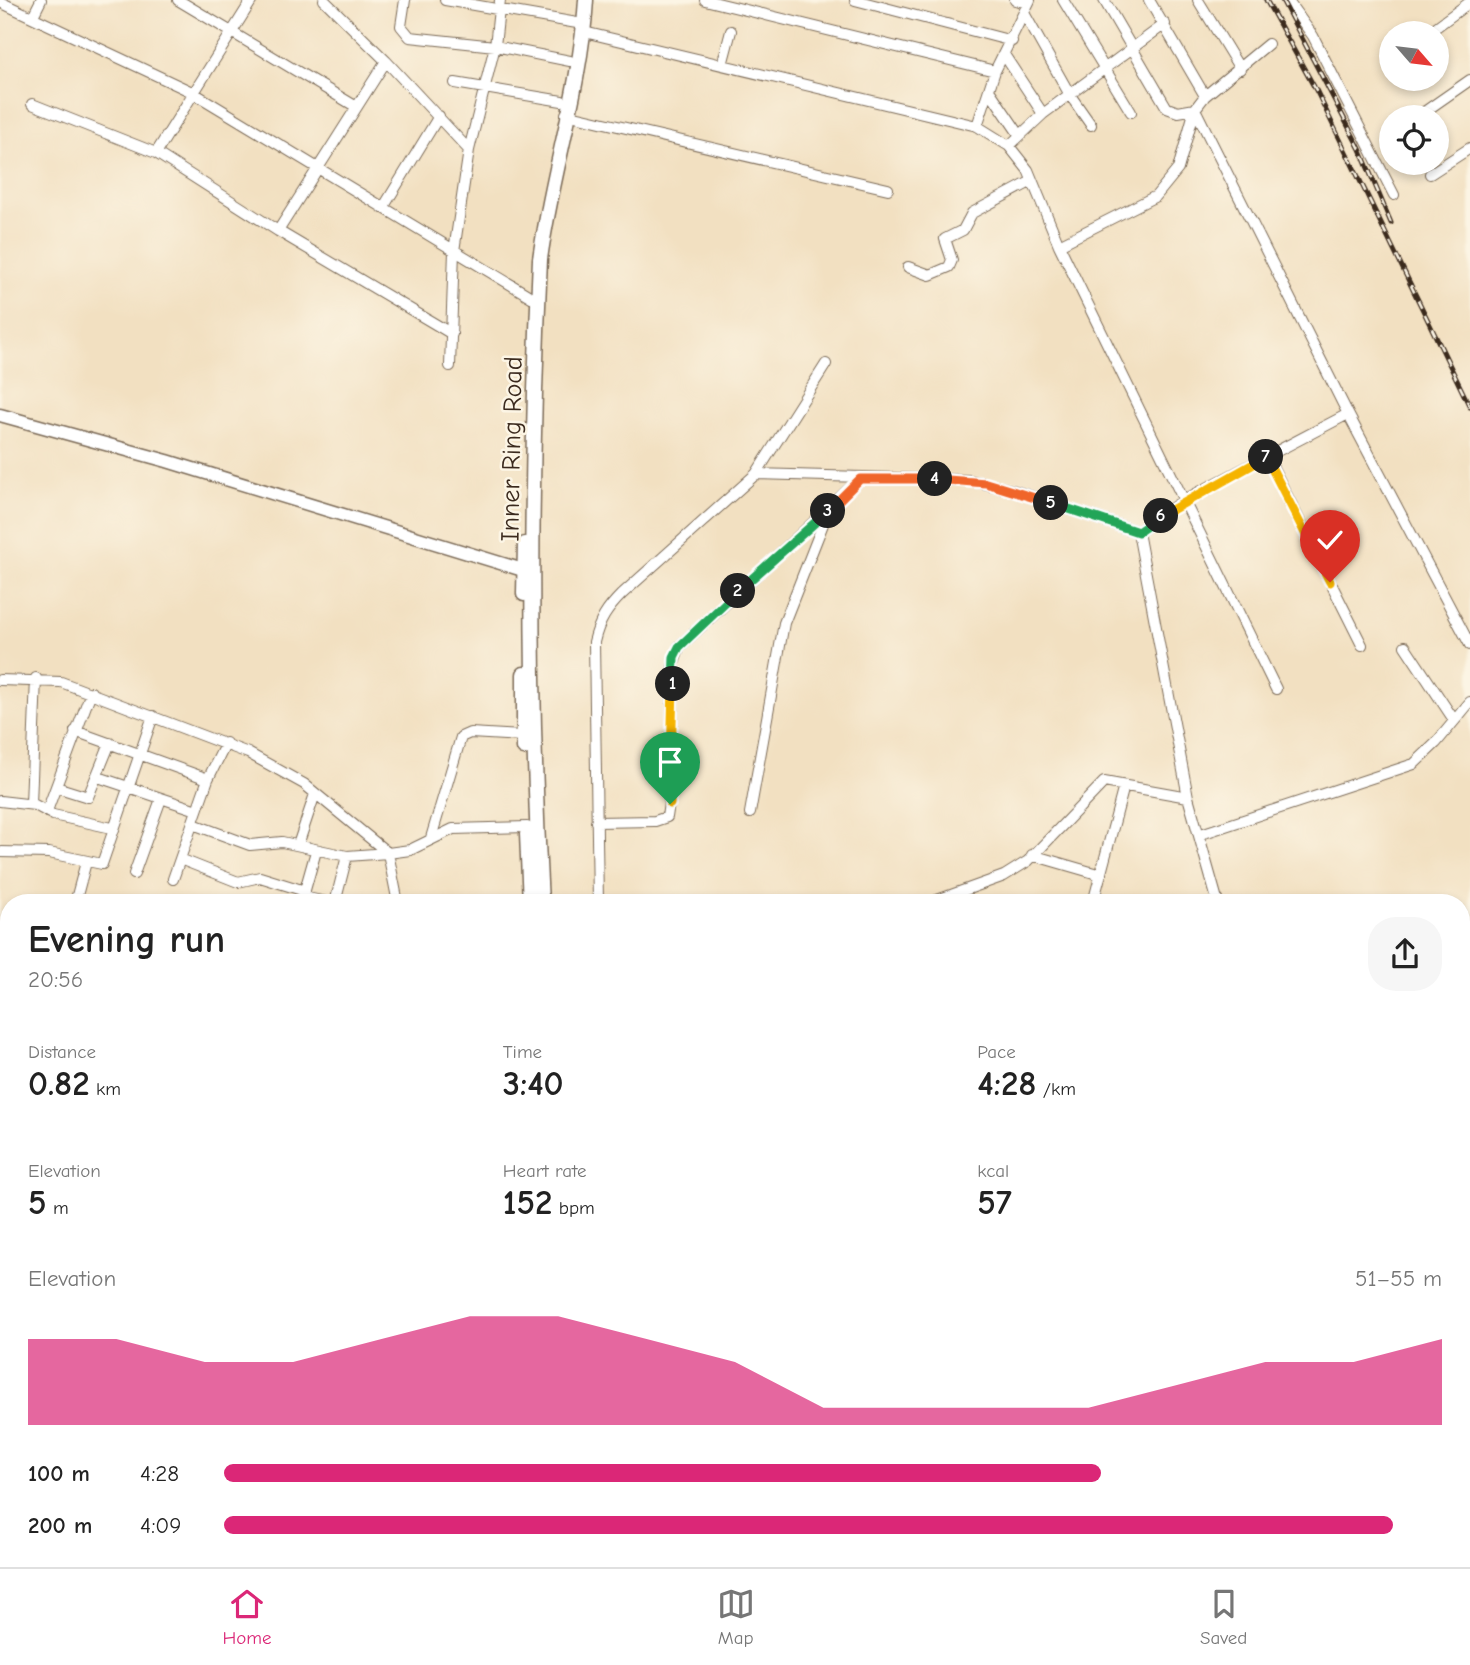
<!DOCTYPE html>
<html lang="en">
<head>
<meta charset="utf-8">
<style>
	body { margin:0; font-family:"Comic Neue",sans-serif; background:#f6f6f6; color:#222; height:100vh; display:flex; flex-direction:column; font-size:26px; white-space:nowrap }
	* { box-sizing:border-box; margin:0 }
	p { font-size:23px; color:#767676 }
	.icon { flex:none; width:38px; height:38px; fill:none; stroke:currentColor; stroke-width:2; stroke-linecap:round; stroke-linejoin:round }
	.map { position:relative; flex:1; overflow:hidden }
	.sheet { position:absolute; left:0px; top:894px; width:1470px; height:674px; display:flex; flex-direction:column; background:#fff; border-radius:28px 28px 0 0; box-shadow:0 4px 10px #0003 }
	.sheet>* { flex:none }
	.needle { width:46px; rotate:118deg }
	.fabs { position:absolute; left:1379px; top:21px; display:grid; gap:14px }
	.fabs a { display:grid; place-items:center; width:70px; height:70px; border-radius:50%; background:#fff; box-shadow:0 4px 10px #0003; font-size:35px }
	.pin { position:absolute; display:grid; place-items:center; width:60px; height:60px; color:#fff; margin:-72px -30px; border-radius:50% 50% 50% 0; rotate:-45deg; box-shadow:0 0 7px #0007 }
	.pin .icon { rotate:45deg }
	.km { position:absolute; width:35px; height:35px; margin:-18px; border-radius:50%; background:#222; color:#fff; font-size:19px; line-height:35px; text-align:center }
	.round { display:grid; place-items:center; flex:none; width:74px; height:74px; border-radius:28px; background:#f6f6f6 }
	.head { display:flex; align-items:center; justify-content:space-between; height:119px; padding:0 28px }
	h1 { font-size:38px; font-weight:600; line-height:52px }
	.stats { display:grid; grid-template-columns:repeat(3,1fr); gap:10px; height:119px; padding:7px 28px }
	.stats div { display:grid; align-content:center }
	.stats b { font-size:35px; font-weight:600 }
	.stats small { font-size:19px; font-weight:400 }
	.stats p { font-size:19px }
	.chart { height:196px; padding:14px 28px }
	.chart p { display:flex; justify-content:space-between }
	.chart svg { width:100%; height:126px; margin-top:7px; fill:#db2777; opacity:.7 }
	ul { padding:0 28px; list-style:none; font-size:23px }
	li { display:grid; grid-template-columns:112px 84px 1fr; align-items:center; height:52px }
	li i { height:18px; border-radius:9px; background:#db2777 }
	.menu { display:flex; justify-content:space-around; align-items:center; height:98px; border-top:2px solid #e0e0e0; background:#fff; font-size:19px; color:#767676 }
	.menu a { display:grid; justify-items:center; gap:4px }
	.menu .selected { color:#db2777 }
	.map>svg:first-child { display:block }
</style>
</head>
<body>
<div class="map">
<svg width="1470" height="1567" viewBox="0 0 1470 1567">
	<rect width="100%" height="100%" fill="#fcf5e5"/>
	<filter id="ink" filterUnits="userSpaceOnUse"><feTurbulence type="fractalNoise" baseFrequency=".0143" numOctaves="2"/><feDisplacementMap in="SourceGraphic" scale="14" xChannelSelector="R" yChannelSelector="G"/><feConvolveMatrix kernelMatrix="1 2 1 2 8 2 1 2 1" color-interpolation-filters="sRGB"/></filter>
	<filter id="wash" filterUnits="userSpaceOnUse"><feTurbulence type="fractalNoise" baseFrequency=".00686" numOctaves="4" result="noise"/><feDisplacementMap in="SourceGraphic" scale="28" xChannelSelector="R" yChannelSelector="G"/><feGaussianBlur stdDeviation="1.57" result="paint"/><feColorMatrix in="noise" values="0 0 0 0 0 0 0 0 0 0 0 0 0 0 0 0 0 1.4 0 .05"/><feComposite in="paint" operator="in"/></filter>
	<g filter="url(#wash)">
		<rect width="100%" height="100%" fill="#f2e0c1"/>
	</g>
	<g filter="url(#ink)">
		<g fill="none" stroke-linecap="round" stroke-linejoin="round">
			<g stroke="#7b6a57" stroke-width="12">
				<path id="minor" d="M178,0L355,106
					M324,0L386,61L469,150
					M405,0L401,26L410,37L495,46L570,61
					M445,0L577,23
					M705,0L995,71
					M855,0L1012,41
					M1015,0L1028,3
					M1063,0L1131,112
					M1104,0L1167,108L1178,112L1195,109L1348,414L1470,645
					M1149,0L1205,96
					M1198,0L1240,69
					M1287,0L1313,36L1394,195
					M0,2L192,92L538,301
					M1024,13L1070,95L1091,125
					M33,16L41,0
					M584,32L977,126L1009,146L1028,170L1059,245L1276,689
					M1428,33L1470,2
					M1005,56L1043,114
					M1389,62L1391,61
					M722,65L731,31
					M455,83L562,101
					M989,90L1019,134
					M32,104L156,153L278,231L452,334
					M566,114L888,189
					M1417,117L1470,80
					M977,126L995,71L1030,0
					M1009,146L1043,114L1165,24
					M156,153L252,0
					M1430,174L1470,148
					M383,208L439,116
					M278,231L386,61
					M1059,245L1156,196L1178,169L1195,109L1205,96L1268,44
					M908,267L930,275L949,267L952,260L945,239L963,230L972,213L1032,181
					M450,366L454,251L469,150L495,46L500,0
					M1267,456L1362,645
					M756,474L969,480L1012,490L1138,532L1184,500L1348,414
					M1138,532L1188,797L1218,903
					M1405,646L1454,720
					M0,680L61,682L248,753L304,784L388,853L410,850L453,829L527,827
					M75,731L208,779
					M98,777L197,810
					M56,787L88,797L110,743
					M0,801L35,805L53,815L112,828
					M31,804L36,678
					M47,811L91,692
					M750,813L784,623L827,514
					M596,822L655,821L667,817L671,790L673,667L679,647L860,479
					M193,824L250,845L282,842L347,856L388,853L398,903
					M1201,834L1414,764L1436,743L1470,702
					M431,838L461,737L470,733L523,736
					M298,845L315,794
					M0,852L49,853L102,864L153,716
					M1032,855L1101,875
					M180,859L238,882L260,877L305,891
					M134,874L161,799
					M173,879L208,779L226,743
					M303,897L316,851
					M75,903L86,862
					M298,903L303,897L331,903
					M335,903L347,856
					M598,903L594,642C599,621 607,609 622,594L756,474L826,364
					M929,903L1004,876L1028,861L1104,782L1188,797
					M1093,903L1124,786
					M1461,970L1470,965
					M1461,1070L1470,1079
					M1461,1240L1470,1245
					M1461,1343L1470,1326
					M1461,1359L1470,1363
					M0,1432H9
					M1461,1479L1470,1487
					M0,1494H9
					M1461,1510L1470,1505
					M1461,1553L1470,1548
					M178,1559L180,1567
					M236,1559L238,1567
					M809,1559L840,1567
					M1335,1559L1340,1567
					M36,1567V1559
					M91,1567L92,1559
					M294,1567L296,1559
					M364,1567V1559
					M401,1567V1559
					M459,1567V1559
					M515,1567L516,1559
					M565,1567L566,1559
					M927,1567L929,1559
					M1135,1567L1138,1559
					M1289,1567L1304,1559
					M1436,1567L1450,1559"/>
			</g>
			<g stroke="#7b6a57" stroke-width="15">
				<path id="tertiary" d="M0,415L167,461L523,570L530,576"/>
			</g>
			<g stroke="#7b6a57" stroke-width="17">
				<path id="primary" d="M524,594L525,544
					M524,674V748
					M527,834L530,903
					M541,903C529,689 530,473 540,259C552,172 581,87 586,0
					M633,1567V1559"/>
			</g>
			<use href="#minor" stroke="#fff" stroke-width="10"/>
			<use href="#tertiary" stroke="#fff" stroke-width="12"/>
			<use href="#primary" stroke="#fff" stroke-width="14"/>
			<g stroke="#3b2a1e" stroke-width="5">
				<path id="rail" d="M1266,0L1317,92L1470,407
					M1282,0L1360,149L1391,223"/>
			</g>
			<use href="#rail" stroke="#fcf5e5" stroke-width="2.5" stroke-dasharray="8" stroke-linecap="butt"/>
		</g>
	</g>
	<g fill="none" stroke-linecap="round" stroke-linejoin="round" filter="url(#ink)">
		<g stroke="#fff" stroke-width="14">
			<path id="split-1" d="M670,804L673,684"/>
		</g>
		<g stroke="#fff" stroke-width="14">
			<path id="split-2" d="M673,684L674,657L679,647L738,591"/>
		</g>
		<g stroke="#fff" stroke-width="14">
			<path id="split-3" d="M738,591L828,511"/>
		</g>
		<g stroke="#fff" stroke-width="14">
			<path id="split-4" d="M828,511L860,479H935"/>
		</g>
		<g stroke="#fff" stroke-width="14">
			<path id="split-5" d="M935,479L986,483L1051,503"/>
		</g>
		<g stroke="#fff" stroke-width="14">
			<path id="split-6" d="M1051,503L1138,532L1161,516"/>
		</g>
		<g stroke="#fff" stroke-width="14">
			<path id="split-7" d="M1161,516L1266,457"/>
		</g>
		<g stroke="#fff" stroke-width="14">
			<path id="split-8" d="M1266,457L1330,582"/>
		</g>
		<use href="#split-1" stroke="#f5b400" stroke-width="9"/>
		<use href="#split-2" stroke="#22a559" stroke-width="9"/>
		<use href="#split-3" stroke="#22a559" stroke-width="9"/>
		<use href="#split-4" stroke="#f0652b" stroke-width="9"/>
		<use href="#split-5" stroke="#f0652b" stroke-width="9"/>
		<use href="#split-6" stroke="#22a559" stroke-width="9"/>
		<use href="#split-7" stroke="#f5b400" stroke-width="9"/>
		<use href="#split-8" stroke="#f5b400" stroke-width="9"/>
	</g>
	<g text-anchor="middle" stroke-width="5" stroke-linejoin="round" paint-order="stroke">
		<g font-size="26" fill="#3b2a1e" stroke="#fcf5e5">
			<text transform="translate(511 449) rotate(-89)" y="9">Inner Ring Road</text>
		</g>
	</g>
</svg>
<div class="fabs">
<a><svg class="needle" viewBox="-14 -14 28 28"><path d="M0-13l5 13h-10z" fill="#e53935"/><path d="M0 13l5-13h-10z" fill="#767676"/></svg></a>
<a><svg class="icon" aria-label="locate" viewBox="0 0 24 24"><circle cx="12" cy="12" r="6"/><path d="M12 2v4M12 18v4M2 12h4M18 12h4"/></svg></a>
</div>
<div class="pin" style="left:670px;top:804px;background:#1e9e55"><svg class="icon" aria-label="arrive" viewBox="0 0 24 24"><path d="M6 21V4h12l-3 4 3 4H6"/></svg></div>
<div class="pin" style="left:1330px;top:582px;background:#d93025"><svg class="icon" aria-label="check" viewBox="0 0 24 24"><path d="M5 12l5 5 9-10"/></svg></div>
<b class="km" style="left:673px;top:684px">1</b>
<b class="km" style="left:738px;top:591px">2</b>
<b class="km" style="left:828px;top:511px">3</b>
<b class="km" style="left:935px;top:479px">4</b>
<b class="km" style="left:1051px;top:503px">5</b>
<b class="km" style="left:1161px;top:516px">6</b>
<b class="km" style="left:1266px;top:457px">7</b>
<section class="sheet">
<div class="head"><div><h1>Evening run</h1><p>20:56</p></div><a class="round"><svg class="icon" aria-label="share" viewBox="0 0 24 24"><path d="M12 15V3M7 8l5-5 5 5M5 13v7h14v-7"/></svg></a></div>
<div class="stats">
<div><p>Distance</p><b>0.82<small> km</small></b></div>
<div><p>Time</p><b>3:40</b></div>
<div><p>Pace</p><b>4:28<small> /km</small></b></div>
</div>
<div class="stats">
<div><p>Elevation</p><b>5<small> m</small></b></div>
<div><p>Heart rate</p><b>152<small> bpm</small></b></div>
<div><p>kcal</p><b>57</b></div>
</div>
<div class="chart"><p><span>Elevation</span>51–55 m</p>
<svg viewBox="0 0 160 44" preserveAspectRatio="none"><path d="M0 44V14L10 14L20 22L30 22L40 14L50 6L60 6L70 14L80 22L90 38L100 38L110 38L120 38L130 30L140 22L150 22L160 14V44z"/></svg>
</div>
<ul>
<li><b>100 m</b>4:28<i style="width:72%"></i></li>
<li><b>200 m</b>4:09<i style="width:96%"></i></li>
</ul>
</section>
</div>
<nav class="menu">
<a class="selected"><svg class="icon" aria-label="home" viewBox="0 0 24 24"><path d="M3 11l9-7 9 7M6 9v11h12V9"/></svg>Home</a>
<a><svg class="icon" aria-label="map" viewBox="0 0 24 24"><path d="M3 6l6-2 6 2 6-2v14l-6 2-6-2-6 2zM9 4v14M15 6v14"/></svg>Map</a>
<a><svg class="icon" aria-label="saved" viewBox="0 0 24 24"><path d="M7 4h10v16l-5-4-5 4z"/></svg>Saved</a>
</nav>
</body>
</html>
